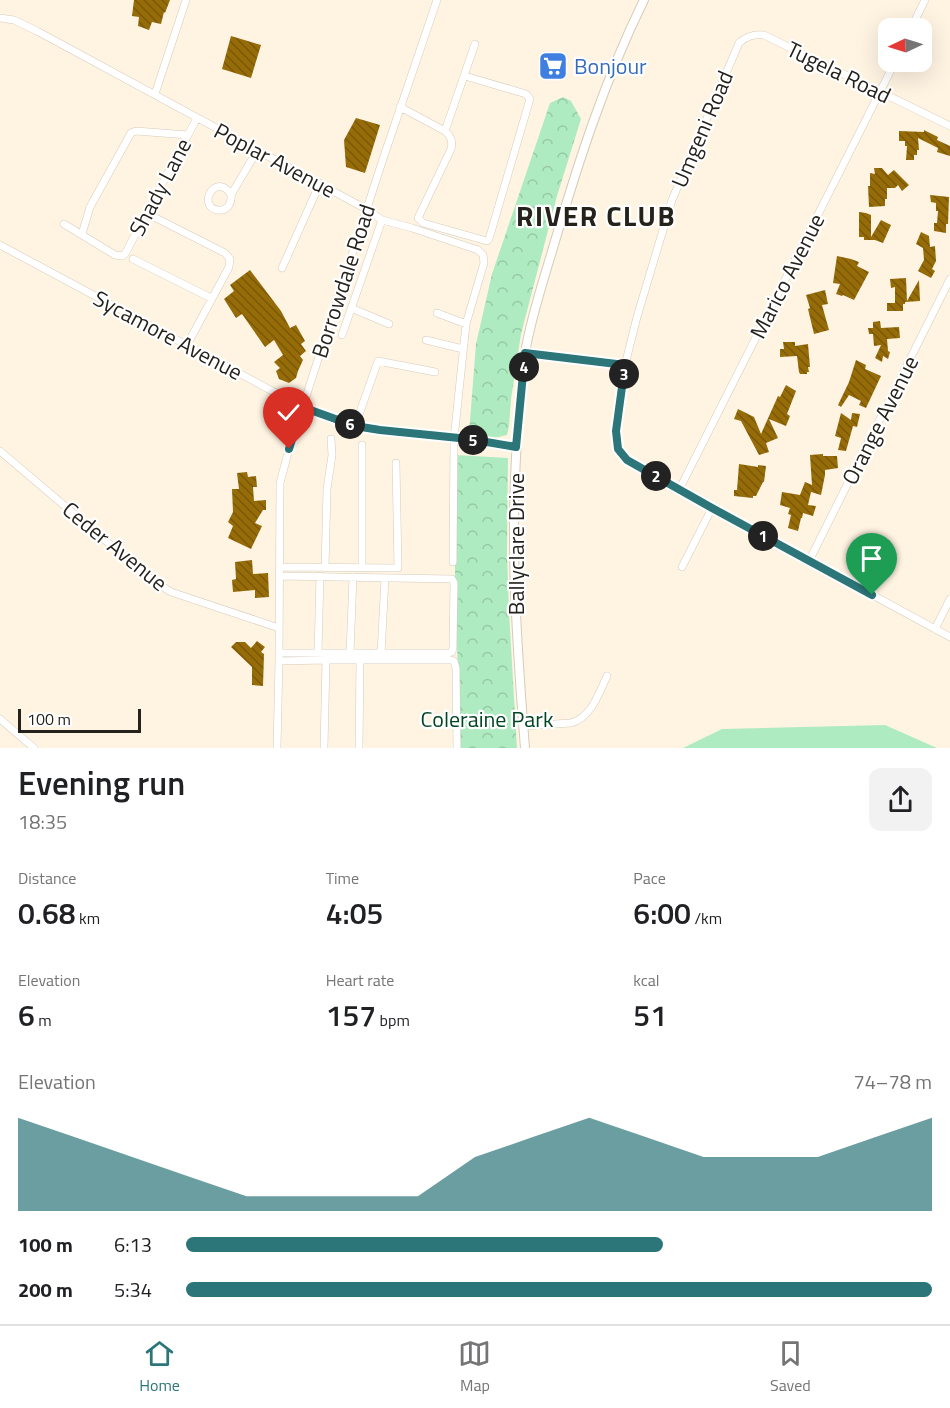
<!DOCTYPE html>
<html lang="en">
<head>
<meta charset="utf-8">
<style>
	body { margin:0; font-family:"Titillium Web",sans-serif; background:#f2f2f2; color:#202124; height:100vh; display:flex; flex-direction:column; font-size:22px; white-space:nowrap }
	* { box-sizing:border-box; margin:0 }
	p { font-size:20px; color:#757577 }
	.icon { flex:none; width:33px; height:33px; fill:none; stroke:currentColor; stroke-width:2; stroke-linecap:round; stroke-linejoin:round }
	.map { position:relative; height:748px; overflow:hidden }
	.side { display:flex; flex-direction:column; background:#fff; flex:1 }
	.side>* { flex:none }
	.needle { width:39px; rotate:266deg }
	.controls { position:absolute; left:878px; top:18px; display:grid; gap:12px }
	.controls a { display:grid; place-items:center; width:54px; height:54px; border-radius:12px; background:#fff; box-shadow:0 6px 24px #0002; font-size:30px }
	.scale { position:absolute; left:18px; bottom:15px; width:123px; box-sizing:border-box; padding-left:6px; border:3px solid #25211b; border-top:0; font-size:16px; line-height:21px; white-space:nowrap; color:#25211b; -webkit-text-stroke:4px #fff; paint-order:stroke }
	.pin { position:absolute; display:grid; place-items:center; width:51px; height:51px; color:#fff; margin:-62px -26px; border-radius:50% 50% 50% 0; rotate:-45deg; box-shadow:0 0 6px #0007 }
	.pin .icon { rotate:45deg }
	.km { position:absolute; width:30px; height:30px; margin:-15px; border-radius:50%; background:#222; color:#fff; font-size:16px; line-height:30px; text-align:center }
	.round { display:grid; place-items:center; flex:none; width:63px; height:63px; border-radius:12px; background:#f2f2f2 }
	.headline { display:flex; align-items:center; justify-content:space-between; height:102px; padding:0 18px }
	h1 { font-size:33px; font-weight:600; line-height:45px }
	.stats { display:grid; grid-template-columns:repeat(3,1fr); gap:9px; height:102px; padding:6px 18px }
	.stats div { display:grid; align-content:center }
	.stats b { font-size:30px; font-weight:600 }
	.stats small { font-size:16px; font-weight:400 }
	.stats p { font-size:16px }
	.chart { height:168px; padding:12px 18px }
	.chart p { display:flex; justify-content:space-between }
	.chart svg { width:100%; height:108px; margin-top:6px; fill:#2c7679; opacity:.7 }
	ul { padding:0 18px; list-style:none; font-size:20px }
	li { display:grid; grid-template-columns:96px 72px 1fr; align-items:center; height:45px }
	li i { height:15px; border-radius:8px; background:#2c7679 }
	.tabs { display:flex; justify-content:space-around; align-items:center; height:84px; border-top:2px solid #e0e0e0; background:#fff; font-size:16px; color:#757577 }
	.tabs a { display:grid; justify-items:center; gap:3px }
	.tabs .on { color:#2c7679 }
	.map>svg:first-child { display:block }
</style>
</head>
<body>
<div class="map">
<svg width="950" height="748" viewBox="0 0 950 748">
	<defs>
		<pattern id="park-crowns" width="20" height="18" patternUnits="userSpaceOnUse" patternTransform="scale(1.5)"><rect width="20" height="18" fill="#aeebc0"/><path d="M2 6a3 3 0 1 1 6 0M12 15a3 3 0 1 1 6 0" fill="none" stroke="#96c9a4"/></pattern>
		<pattern id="building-back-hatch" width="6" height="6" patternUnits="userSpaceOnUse" patternTransform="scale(1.5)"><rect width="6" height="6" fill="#966c08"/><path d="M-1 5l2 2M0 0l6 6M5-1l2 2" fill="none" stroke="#7a5808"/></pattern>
	</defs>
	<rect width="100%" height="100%" fill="#fff4e2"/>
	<path fill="#aeebc0" d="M885,725L937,748H683L722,729Z"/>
	<path fill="url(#park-crowns)" d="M563,97L571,101L581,119L557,196L521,334L511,399L509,426L507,435L494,438L469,433L476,344L492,274L550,103Z
		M456,455L508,458L507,553L509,612L517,748H460L455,573Z"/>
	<path fill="url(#building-back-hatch)" d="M134,0H170L165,13L164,12L161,24L152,22L149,30L138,26L139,17L132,16Z
		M231,36L261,45L251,78L222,69Z
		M356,118L380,125L365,173L346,167L344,140Z
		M924,130L938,137L937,140L950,146V156L937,152L938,148L918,138L919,150H917V155H914V160H906L907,146H905V141H899V131L924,132Z
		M874,168H882L888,175L894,170L909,185L902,191L898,185L895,188H887V199H885V206L869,207L868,186H870V173L875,174Z
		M930,195L949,197L948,224H946V233L934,231V223H937L938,211H936V203L931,202Z
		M859,212L866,213L871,215V237L881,220L891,225L883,243L875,240H864V237H859Z
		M921,232L929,236L930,247L935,246L936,261L932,269L935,271L931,278L918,271L924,260L923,248L916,244Z
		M837,256L851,259L859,262L857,266L869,272L854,300L843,295L842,296L836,294L840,284L833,283Z
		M250,270L281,311L290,328L296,325L305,341L301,344L306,351L300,356L303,360L298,371L296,378L289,383L279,379L276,371L280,368L274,362L283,355L274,340L265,347L242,314L236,318L224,299L234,291L230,285Z
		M906,278L907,301L919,280L920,301L905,302V304H903V311H887V303H895V287L891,288L890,279Z
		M825,290L828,304L822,305L829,330L814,334L808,309L810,308L806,295Z
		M880,321L881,328L899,327L900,338L887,339L888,351L890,352L888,359L883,356L882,362L875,358L881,345L874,346L873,334H869L868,328H873V322Z
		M783,342H795V346L808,344L810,367H808L809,372H807V374H800L799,372L797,356L780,357V349H784Z
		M856,360L866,365L865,369L881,376L866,408L859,405L861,401L849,395L841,407L838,405L849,382Z
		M786,385L796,391L787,414L790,416L786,426L769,419L778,438L766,443L769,452L759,455L741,421L734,419L738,409L754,417L761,434L778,396L780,397Z
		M841,413L851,420L852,413L860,414L857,427L853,426L846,451L838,450L841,438L835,436Z
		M823,454V456H837L838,468L825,470V475L821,495L811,492L808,505L816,506L813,516L803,513L802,518H801L798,531L788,528L791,515L788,514L790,508L780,505L782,492L800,495L805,482L812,485L810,455Z
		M739,464L758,467V465L766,466L764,482H763L756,496H753V498L734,496V490H737Z
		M247,472L248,477L256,476L257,487H253L254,501L266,500V510H263L255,523L262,526L251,549L228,538L233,526L228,522L233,512L232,489H239L237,473Z
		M252,560L253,574L268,573L269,597L255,598V590L233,592L232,580L236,579L235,562Z
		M257,641L265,647L261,652L264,654L263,686L252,685V667L231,647L236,642H245L251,648Z"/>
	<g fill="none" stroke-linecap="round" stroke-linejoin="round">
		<g stroke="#d5cbba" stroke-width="8">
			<path id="minor" d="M0,18L14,20L37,31L366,209L382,220L412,228L478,250L483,255L484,263L466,324L454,439L453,562
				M911,28L925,0
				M465,76L526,94L530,99L489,239L487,241L423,223L418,218L451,149C453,142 451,136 445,131L475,44
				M155,94L186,0
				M400,107L445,131
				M950,126L764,35C754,34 747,36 739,43L672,200L637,317L625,365L616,431L618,449L627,460L712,508L950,637
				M231,195C217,171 196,205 217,210C227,212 232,203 231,195L258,149
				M152,216L225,253L230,259L229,267L187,345
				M64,224L115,255L122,256L125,254L197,118
				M82,234L90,207L131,133L136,131L188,135
				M0,245L302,407L355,426L380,430L469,439L516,447
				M133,259L211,298
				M282,268L320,183
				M351,308L389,324
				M437,313L466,324
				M342,335L382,220
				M426,340L463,349
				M525,353L625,365
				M355,426L378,361L435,372
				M362,445V568
				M0,451L152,580L171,592L279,628
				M679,490L895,62
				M809,561L950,279
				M280,567L398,568L396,463
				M682,567L712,508
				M325,568L327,489L332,455L331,439
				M935,629L950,599
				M279,653H449L452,652L453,647L454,583L452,579L279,576
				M318,653L320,576
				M350,653L353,577
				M381,654L385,578
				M326,660H360L359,748
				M360,660H451L454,661L456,668L457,748
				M279,661L326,660L324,748
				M0,719L34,748
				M523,726L571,723C591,718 599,693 607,676
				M277,748L279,661L280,483L289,449L382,162L437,0"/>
		</g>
		<g stroke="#d5cbba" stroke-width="10">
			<path id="tertiary" d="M525,748C516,635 508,521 520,407C521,389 522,371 525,353C531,317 543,282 553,248C578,163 605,79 644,0"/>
		</g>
		<use href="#minor" stroke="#fff" stroke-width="7"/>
		<use href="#tertiary" stroke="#fff" stroke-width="8"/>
	</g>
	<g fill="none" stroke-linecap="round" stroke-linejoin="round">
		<g stroke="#fff" stroke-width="12">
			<path id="route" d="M289,449L302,407L355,426L380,430L469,439L516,447L525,353L625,365L616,431L618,449L627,460L712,508L872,595"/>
		</g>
		<use href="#route" stroke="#2c7679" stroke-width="8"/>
	</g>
	<defs>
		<g id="supermarket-square" transform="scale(1.5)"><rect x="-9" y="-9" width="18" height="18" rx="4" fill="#3f7fe0" stroke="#fff"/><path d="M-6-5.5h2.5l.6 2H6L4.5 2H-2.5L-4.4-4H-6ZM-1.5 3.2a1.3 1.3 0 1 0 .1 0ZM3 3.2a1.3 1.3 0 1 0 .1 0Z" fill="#fff"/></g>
	</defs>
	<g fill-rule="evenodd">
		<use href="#supermarket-square" x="553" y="66"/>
	</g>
	<g text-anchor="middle" stroke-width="4.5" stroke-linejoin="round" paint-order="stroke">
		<g font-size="22" fill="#366cbe" stroke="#fff" text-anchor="start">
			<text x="574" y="74">Bonjour</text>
		</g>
		<g font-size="22" fill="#25211b" stroke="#fff">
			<text transform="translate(839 72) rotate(26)" y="8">Tugela Road</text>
			<text transform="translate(702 129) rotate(-67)" y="8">Umgeni Road</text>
			<text transform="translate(275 160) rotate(28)" y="8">Poplar Avenue</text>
			<text transform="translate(160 187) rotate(-62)" y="8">Shady Lane</text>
			<text transform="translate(787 276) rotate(-63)" y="8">Marico Avenue</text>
			<text transform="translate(343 281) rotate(-72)" y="8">Borrowdale Road</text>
			<text transform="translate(168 335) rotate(28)" y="8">Sycamore Avenue</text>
			<text transform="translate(880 420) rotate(-63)" y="8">Orange Avenue</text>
			<text transform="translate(516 544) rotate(-90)" y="8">Ballyclare Drive</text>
			<text transform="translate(115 546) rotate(39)" y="8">Ceder Avenue</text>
		</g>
		<g font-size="22" fill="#024522" stroke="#fff">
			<text x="487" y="727">Coleraine Park</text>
		</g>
		<g font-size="28" font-weight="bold" letter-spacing="1.5" fill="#25211b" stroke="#fff">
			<text x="596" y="226">RIVER CLUB</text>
		</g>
	</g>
</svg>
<div class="controls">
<a><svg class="needle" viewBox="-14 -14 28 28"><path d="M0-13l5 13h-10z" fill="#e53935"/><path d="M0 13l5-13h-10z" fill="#757577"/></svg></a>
</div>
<div class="scale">100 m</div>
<div class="pin" style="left:872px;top:595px;background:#1e9e55"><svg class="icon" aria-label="arrive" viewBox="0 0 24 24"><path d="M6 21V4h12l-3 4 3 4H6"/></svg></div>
<div class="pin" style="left:289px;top:449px;background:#d93025"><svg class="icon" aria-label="check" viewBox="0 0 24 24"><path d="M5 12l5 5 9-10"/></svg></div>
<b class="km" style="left:763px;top:536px">1</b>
<b class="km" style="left:656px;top:476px">2</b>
<b class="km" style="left:624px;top:374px">3</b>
<b class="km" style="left:524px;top:367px">4</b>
<b class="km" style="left:473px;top:440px">5</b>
<b class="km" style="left:350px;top:424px">6</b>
</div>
<section class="side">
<div class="headline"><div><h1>Evening run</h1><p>18:35</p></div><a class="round"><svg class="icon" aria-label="share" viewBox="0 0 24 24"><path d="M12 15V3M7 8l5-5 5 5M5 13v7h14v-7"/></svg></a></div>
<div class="stats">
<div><p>Distance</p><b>0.68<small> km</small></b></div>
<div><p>Time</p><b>4:05</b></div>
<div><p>Pace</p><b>6:00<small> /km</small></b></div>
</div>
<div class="stats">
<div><p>Elevation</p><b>6<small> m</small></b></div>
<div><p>Heart rate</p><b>157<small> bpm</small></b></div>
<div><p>kcal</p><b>51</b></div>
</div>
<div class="chart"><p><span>Elevation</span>74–78 m</p>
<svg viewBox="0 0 160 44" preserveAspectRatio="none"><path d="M0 44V6L10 14L20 22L30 30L40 38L50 38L60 38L70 38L80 22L90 14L100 6L110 14L120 22L130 22L140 22L150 14L160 6V44z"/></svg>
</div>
<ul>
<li><b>100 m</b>6:13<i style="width:64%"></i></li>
<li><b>200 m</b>5:34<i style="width:100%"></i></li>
</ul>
</section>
<nav class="tabs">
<a class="on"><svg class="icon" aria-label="home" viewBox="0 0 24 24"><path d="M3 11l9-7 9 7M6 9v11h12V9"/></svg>Home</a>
<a><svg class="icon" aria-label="map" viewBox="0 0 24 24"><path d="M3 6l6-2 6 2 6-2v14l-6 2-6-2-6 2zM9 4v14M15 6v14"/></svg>Map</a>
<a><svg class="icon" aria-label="saved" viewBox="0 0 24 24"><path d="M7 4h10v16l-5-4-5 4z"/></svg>Saved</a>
</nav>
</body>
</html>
